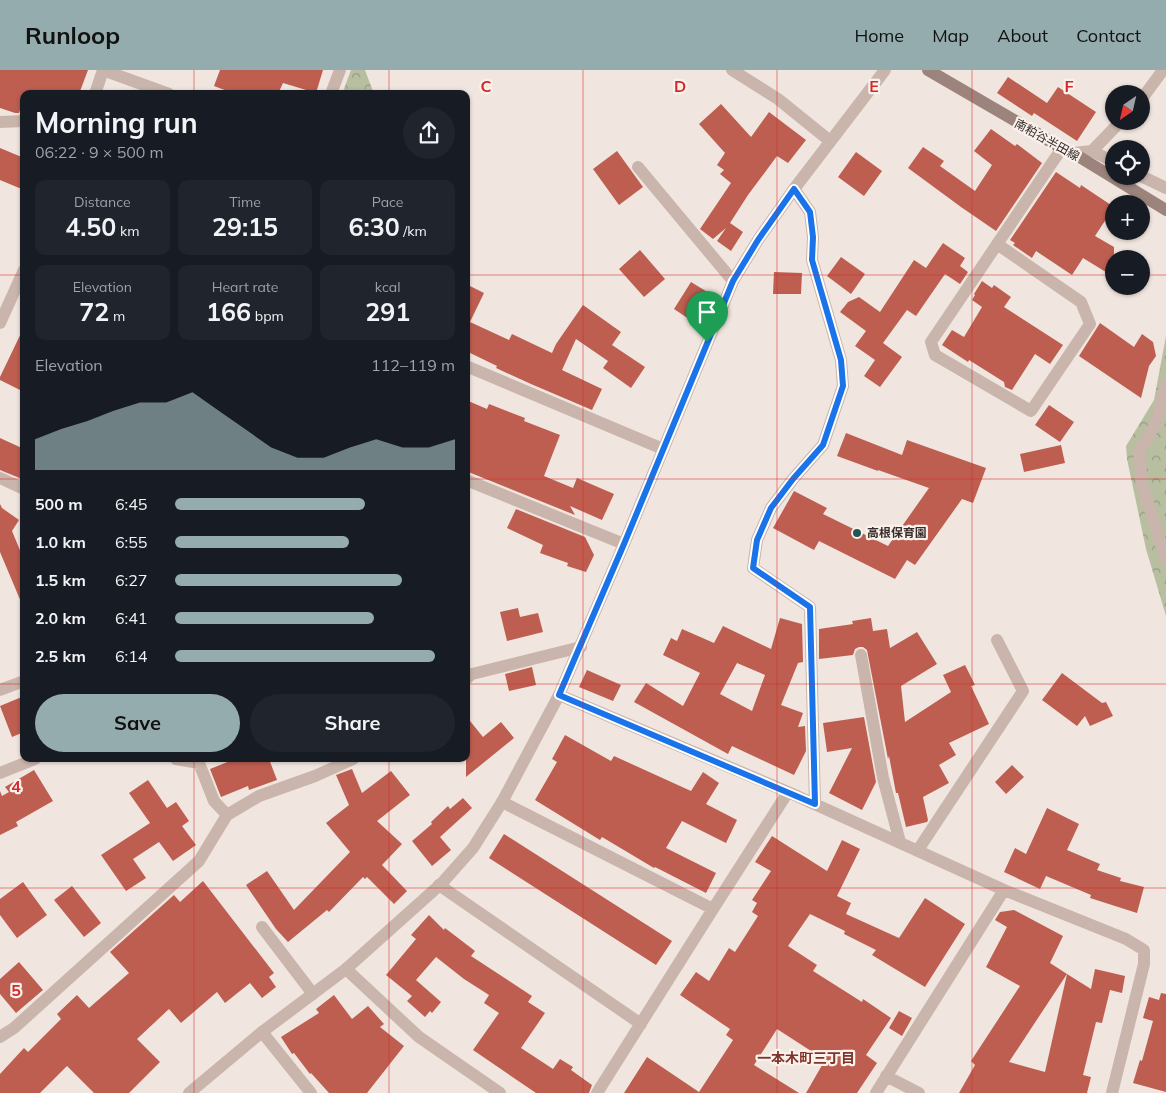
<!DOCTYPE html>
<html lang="en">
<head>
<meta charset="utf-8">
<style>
	body { margin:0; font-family:Mulish,"Noto Sans JP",sans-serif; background:#20242c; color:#f1f3f6; height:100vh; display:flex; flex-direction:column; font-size:19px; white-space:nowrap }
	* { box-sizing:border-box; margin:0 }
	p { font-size:16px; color:#9ea1a6 }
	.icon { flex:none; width:28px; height:28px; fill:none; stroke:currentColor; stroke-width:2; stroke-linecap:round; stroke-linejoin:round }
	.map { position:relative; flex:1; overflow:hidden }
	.side { position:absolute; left:20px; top:20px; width:450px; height:672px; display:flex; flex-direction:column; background:#171b24; border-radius:10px; box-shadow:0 1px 4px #0004 }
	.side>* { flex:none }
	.needle { width:32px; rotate:214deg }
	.fabs { position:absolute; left:1105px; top:15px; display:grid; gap:10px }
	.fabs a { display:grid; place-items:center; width:45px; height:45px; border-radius:50%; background:#171b24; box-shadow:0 1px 4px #0004; font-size:25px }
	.pin { position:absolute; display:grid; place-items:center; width:42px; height:42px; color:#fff; margin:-51px -21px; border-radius:50% 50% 50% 0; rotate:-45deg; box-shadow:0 0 5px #0007 }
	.pin .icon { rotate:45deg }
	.round { display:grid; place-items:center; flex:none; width:52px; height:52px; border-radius:26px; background:#20242c }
	.overview { display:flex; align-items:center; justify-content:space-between; height:85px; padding:0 15px }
	h1 { font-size:28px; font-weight:700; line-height:38px }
	.metrics { display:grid; grid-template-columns:repeat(3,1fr); gap:8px; height:85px; padding:5px 15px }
	.metrics div { display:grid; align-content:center; border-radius:10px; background:#20242c; text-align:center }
	.metrics b { font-size:25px; font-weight:700 }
	.metrics small { font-size:14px; font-weight:400 }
	.metrics p { font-size:14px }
	.chart { height:140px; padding:10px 15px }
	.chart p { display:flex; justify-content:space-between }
	.chart svg { width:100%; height:90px; margin-top:5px; fill:#94acad; opacity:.7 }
	.button { display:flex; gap:10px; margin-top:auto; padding:10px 15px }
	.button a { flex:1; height:58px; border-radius:30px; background:#94acad; color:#111; font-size:20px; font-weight:700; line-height:58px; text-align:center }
	.button a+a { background:#20242c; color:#f1f3f6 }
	ul { padding:0 15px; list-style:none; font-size:16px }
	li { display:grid; grid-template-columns:80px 60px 1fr; align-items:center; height:38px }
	li i { height:12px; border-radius:6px; background:#94acad }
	header { display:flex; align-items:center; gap:30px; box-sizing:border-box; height:70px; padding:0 25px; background:#94acad; color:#111 }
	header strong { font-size:24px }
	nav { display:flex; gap:28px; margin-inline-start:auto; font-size:18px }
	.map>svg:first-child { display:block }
</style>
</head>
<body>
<header>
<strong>Runloop</strong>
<nav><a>Home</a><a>Map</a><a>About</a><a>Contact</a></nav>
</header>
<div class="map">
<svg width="1166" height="1023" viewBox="0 0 1166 1023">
	<defs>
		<pattern id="park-crowns" width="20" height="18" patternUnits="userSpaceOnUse" patternTransform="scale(1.25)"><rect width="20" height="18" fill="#b8bfa0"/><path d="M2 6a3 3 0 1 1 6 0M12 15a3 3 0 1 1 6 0" fill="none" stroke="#969b83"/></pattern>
	</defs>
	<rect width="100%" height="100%" fill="#f1e6df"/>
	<path fill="url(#park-crowns)" d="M351,0H365L374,24H342Z
		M1166,266V546L1146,479L1127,389L1126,376L1154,330Z"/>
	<path fill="#bd5e50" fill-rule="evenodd" d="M0,0H88L79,24H24V29L19,43H15L0,38Z
		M220,0H323L316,23L283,13L278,24H235L214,16Z
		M1008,7L1047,33L1058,17L1096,42L1077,71L1034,43L1032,46L997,23Z
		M721,34L751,67L769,42L806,70L788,93L777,86L748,125L730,153L743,162L731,181L717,171L726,158L713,169L700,159L731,113L720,104L724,100L717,95L725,83L699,54Z
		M991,59L1015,76L1017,74L1042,93L996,161L961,137L908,98L923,77L944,91L940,96L975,121L992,95L974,81Z
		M0,78L24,88V120L0,110Z
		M617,81L643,117L619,135L593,99Z
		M856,82L882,101L864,126L838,107Z
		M1056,102L1080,118L1081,115L1114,137L1095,166L1114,177V207L1083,188L1072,205L1036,181L1032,188L1013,175L1015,173L1010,170Z
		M943,173L965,188L960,196L968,202L960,214L945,204L916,246L907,240L883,273L902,287L880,317L864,306L875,290L855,276L866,261L840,242L848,232L859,227L880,242L914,190L926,198Z
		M640,180L665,209L644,227L619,199Z
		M841,187L865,204L851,224L827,206Z
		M774,202L802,203L801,224H773Z
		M982,211L992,218L994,215L1011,227L1004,237L1063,275L1050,294L1035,284L1012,320L1005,317L1004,312L969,290L968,292L942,275L952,260L964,267L982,237L972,230L975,225L974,224Z
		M691,212L709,223L692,251L674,239Z
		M466,214L484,223L470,252L509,270L512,264L552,283L556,274L583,235L621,262L612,275L645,297L631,318L603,298L608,291L576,269L562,300L602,319L592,340L531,314L496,298L497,296L466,281Z
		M1100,253L1134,277L1142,264L1153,272L1156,286L1149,296L1141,328L1079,286Z
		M24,257V322L0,310V307Z
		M466,330L487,339L489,334L525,348L524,351L560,365L544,406L573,418L577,408L614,424L602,450L570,436L575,445L466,401Z
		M1049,335L1074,352L1060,372L1035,355Z
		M846,363L902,385L907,370L986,398L973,433L962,429L915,495L907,490L895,509L819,471L814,480L773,458L794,421L827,438L823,444L888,476L929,418L878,400V401L837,386Z
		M0,368L24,379V404L22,409L0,400Z
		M1061,375L1065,393L1024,402L1020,384Z
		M0,434L2,438L19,450L12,461L24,490V539L0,482Z
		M516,439L585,467L594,485L586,502L567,496L568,493L540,483L543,475L507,458Z
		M518,538L520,547L538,543L543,562L507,571L500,542Z
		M780,548L802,554L803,592L798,593L781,635L803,643L798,657L805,656L806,681L794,705L732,676L728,684L634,632L646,613L683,636L700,603L663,585L671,568L677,571L682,559L714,573L723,556L771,579ZM737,593L765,605L752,641L720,624Z
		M871,548L873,561L887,559L890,578L917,562L937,594L901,616L905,652L951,622L943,605L965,595L975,615L971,616L989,654L949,673L956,685L939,695L949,713L923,727L928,750L927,752L906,757L898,723H896L889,686L888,689L867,580L863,577H859L855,579L853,585L819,589V559L853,554L852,551Z
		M532,597L536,615L509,621L505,604Z
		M587,600L621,615L613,631L579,617Z
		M1062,603L1102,633L1106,632L1113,646L1090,656L1085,646L1077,656L1042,630Z
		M24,626V662L12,667L0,636Z
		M466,646L483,667L501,652L514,668L466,707Z
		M864,647L876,712L862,740L829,723L852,678L827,682L823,653Z
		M565,665L611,691L614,686L691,721L703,702L719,713L706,734L737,750L726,773L682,751L666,778L716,803L706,823L655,797L654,798L602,767L600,770L535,730L557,692L552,689Z
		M235,689H269L277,710L249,720L248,716L221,727L210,699Z
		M1012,695L1024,707L1006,724L995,712Z
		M352,699L362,723L391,701L410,725L377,751L402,774L382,795L407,821L394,834L367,807L365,809L363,807L329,842L327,840L288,872L276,859L246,815L267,801L294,840L350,782L326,753L349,735L336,705Z
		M34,700L53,731L16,752L18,756L0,765V721L2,726L9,722L5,717Z
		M148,710L167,738L176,732L189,751L182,756L196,775L173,791L159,772L133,789L146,808L126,821L101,785L150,753L129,723Z
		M463,728L472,738L440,767L451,780L432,796L412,771L432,754L431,752L448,736L450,739Z
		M1047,738L1079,754L1067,780L1100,794L1097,800L1121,808L1120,811L1144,817L1137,843L1090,828L1091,825L1046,806L1040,819L1004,802L1015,778L1026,784Z
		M504,764L672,871L656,895L489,788Z
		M772,766L827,801L842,770L860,779L837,826L851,833L846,844L899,868L925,828L965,854L925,917L872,885L876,880L844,864L845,861L810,844L788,876L817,895L813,901L862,932L863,929L891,948L866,985L877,993L857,1023H806L825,990L777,959L754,995L799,1023H624L647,987L699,1022L733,970L726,965L730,959L680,925L696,902L709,911L729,878L735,882L758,846L752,842L757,833L752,830L771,801L755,792Z
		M203,811L274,903L269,907L276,917L262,928L250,913L225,933L217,922L181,953L169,939L137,969L160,992L129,1023H94L67,996L40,1023H0V1004L24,978L28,982L61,949L57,944L77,925L89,938L129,903L110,882L174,825L180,832Z
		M23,812L47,845L17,868L0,845V829Z
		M72,816L101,853L84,867L54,830Z
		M1014,840L1063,866L1050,893L1067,904L1009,992L1045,1002L1067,904L1091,919L1095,899L1125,906L1122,923L1110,920L1102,953L1096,952L1083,1005L1091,1007L1087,1023H959L975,995L971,991L1020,916L986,897L1007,857L995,850L1000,842Z
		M429,845L444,860L445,858L475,881L471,886L532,926L528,932L545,943L521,978L553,999L560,989L573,997L571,1000L592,1015L589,1023H536L473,980L499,943L484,933L489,925L464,909L436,887L416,910L441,932L432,943L430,941L425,947L407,931L412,926L386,905L416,869L411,865Z
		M19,892L43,920L16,943L0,924V909Z
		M1161,923L1166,924V1022L1133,1013L1140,990L1142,991L1153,951L1143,948L1149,927L1159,930Z
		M334,925L352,949L368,936L384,954L380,957L404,976L367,1023H329L311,1003L310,1004L294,983L292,984L281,967L319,943L316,939Z
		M899,941L912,948L902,966L889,958Z"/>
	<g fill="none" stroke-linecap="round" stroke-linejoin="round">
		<path stroke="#c9b5ab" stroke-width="12" d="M1166,314L1156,353L1139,382L1142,414L1166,490"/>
		<path stroke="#c9b5ab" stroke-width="12" d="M732,0L778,29L830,71
			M95,24L103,0L169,24
			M331,24L340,0
			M1141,30L1163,0
			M0,52L24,51
			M1092,81L1114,92
			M1073,83L1092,81L1121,51
			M638,97L733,211
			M1141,106L1166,118
			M794,119L810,142L813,167L812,190L841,290L843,316L823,375L793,409L771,438L757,470L753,498L810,537L815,734
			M997,174L1081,232L1090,254L1031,341L935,285L931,272L1062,78
			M0,253L24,200
			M466,296L663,379
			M0,408L24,419
			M466,410L624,474
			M861,585L883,708L900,772
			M466,609L472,604L581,577
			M0,620L24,611
			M559,625L788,722L1004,820L1126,869L1144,880V894L1112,1023
			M176,689L199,693L214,731L227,745
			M0,703L35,689
			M502,732L713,839
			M918,780L1023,621L997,570
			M439,815L641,954
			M262,857L313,924
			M346,899L419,967L500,1023
			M262,962L311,1023
			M0,967L14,958L199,791L227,745L259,726L315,706L353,689
			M886,1006L919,1023
			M597,1023L713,839L788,722
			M876,1023L1004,820"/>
		<path stroke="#c9b5ab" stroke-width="12" d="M189,1023L262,962L346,899L442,813L473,778L502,732L559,625L624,474L733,211L758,170L794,119L885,0"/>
		<path stroke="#9c847d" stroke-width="12" d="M928,0L1062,78L1073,83L1166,140"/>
	</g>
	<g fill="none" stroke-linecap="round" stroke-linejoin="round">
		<g stroke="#fff" stroke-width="10">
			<path id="route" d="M794,119L810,142L813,167L812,190L841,290L843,316L823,375L793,409L771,438L757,470L753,498L810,537L815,734L559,625L624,474L733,211L758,170Z"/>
		</g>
		<use href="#route" stroke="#1a73e8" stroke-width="6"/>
	</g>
	<path fill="none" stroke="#d62828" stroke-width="1" stroke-opacity="0.55" d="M194,0V24M389,0V24M583,0V1023M777,0V1023M972,0V1023M0,205H24M466,205H1114M1141,205H1166M0,409H24M466,409H1166M0,614H24M466,614H1166M194,689V1023M389,689V1023M0,818H1166"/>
	<circle fill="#225653" stroke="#f9f1eb" stroke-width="2" cx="857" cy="463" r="5"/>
	<g text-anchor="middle" stroke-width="4.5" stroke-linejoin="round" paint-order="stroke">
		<g font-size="12" fill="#372c2a" stroke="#f9f1eb">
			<text transform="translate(1047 70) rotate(29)" y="4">南粕谷半田線</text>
		</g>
		<g font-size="12" font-weight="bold" fill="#372c2a" stroke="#f9f1eb" text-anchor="start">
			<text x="867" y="467">高根保育園</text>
		</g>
		<g font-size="14" font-weight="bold" fill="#803328" stroke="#f9f1eb">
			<text x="806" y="993">一本木町三丁目</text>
		</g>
	</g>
	<g font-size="16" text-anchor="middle" font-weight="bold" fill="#d62828" stroke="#f9f1eb" stroke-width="4.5" stroke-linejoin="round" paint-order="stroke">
		<text x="486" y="22">C</text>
		<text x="680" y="22">D</text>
		<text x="874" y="22">E</text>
		<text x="1069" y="22">F</text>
		<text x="16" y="722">4</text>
		<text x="16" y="926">5</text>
	</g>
</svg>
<div class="fabs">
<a><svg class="needle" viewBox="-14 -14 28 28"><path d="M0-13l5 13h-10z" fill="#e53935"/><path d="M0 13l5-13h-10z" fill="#9ea1a6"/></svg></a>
<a><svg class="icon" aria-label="locate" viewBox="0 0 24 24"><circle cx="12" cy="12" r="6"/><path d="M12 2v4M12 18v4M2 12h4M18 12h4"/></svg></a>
<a>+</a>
<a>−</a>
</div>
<div class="pin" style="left:707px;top:272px;background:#1e9e55"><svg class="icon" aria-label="arrive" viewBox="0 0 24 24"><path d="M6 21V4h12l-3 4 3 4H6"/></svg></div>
<section class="side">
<div class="overview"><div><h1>Morning run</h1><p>06:22 · 9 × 500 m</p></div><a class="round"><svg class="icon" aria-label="share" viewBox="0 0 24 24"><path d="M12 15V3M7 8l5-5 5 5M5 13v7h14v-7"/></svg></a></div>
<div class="metrics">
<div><p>Distance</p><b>4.50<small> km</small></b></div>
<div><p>Time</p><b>29:15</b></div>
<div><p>Pace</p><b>6:30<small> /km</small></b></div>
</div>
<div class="metrics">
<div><p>Elevation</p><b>72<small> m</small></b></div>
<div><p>Heart rate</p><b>166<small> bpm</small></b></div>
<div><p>kcal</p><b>291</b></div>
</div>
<div class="chart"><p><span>Elevation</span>112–119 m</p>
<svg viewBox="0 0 160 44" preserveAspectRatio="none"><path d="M0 44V29L10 24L20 20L30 15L40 11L50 11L60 6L70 15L80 24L90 33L100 38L110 38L120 33L130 29L140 33L150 33L160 29V44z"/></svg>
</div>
<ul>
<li><b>500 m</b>6:45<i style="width:68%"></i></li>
<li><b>1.0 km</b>6:55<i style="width:62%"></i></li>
<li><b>1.5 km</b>6:27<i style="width:81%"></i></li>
<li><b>2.0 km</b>6:41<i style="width:71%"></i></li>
<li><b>2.5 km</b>6:14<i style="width:93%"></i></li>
</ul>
<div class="button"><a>Save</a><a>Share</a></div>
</section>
</div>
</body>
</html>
